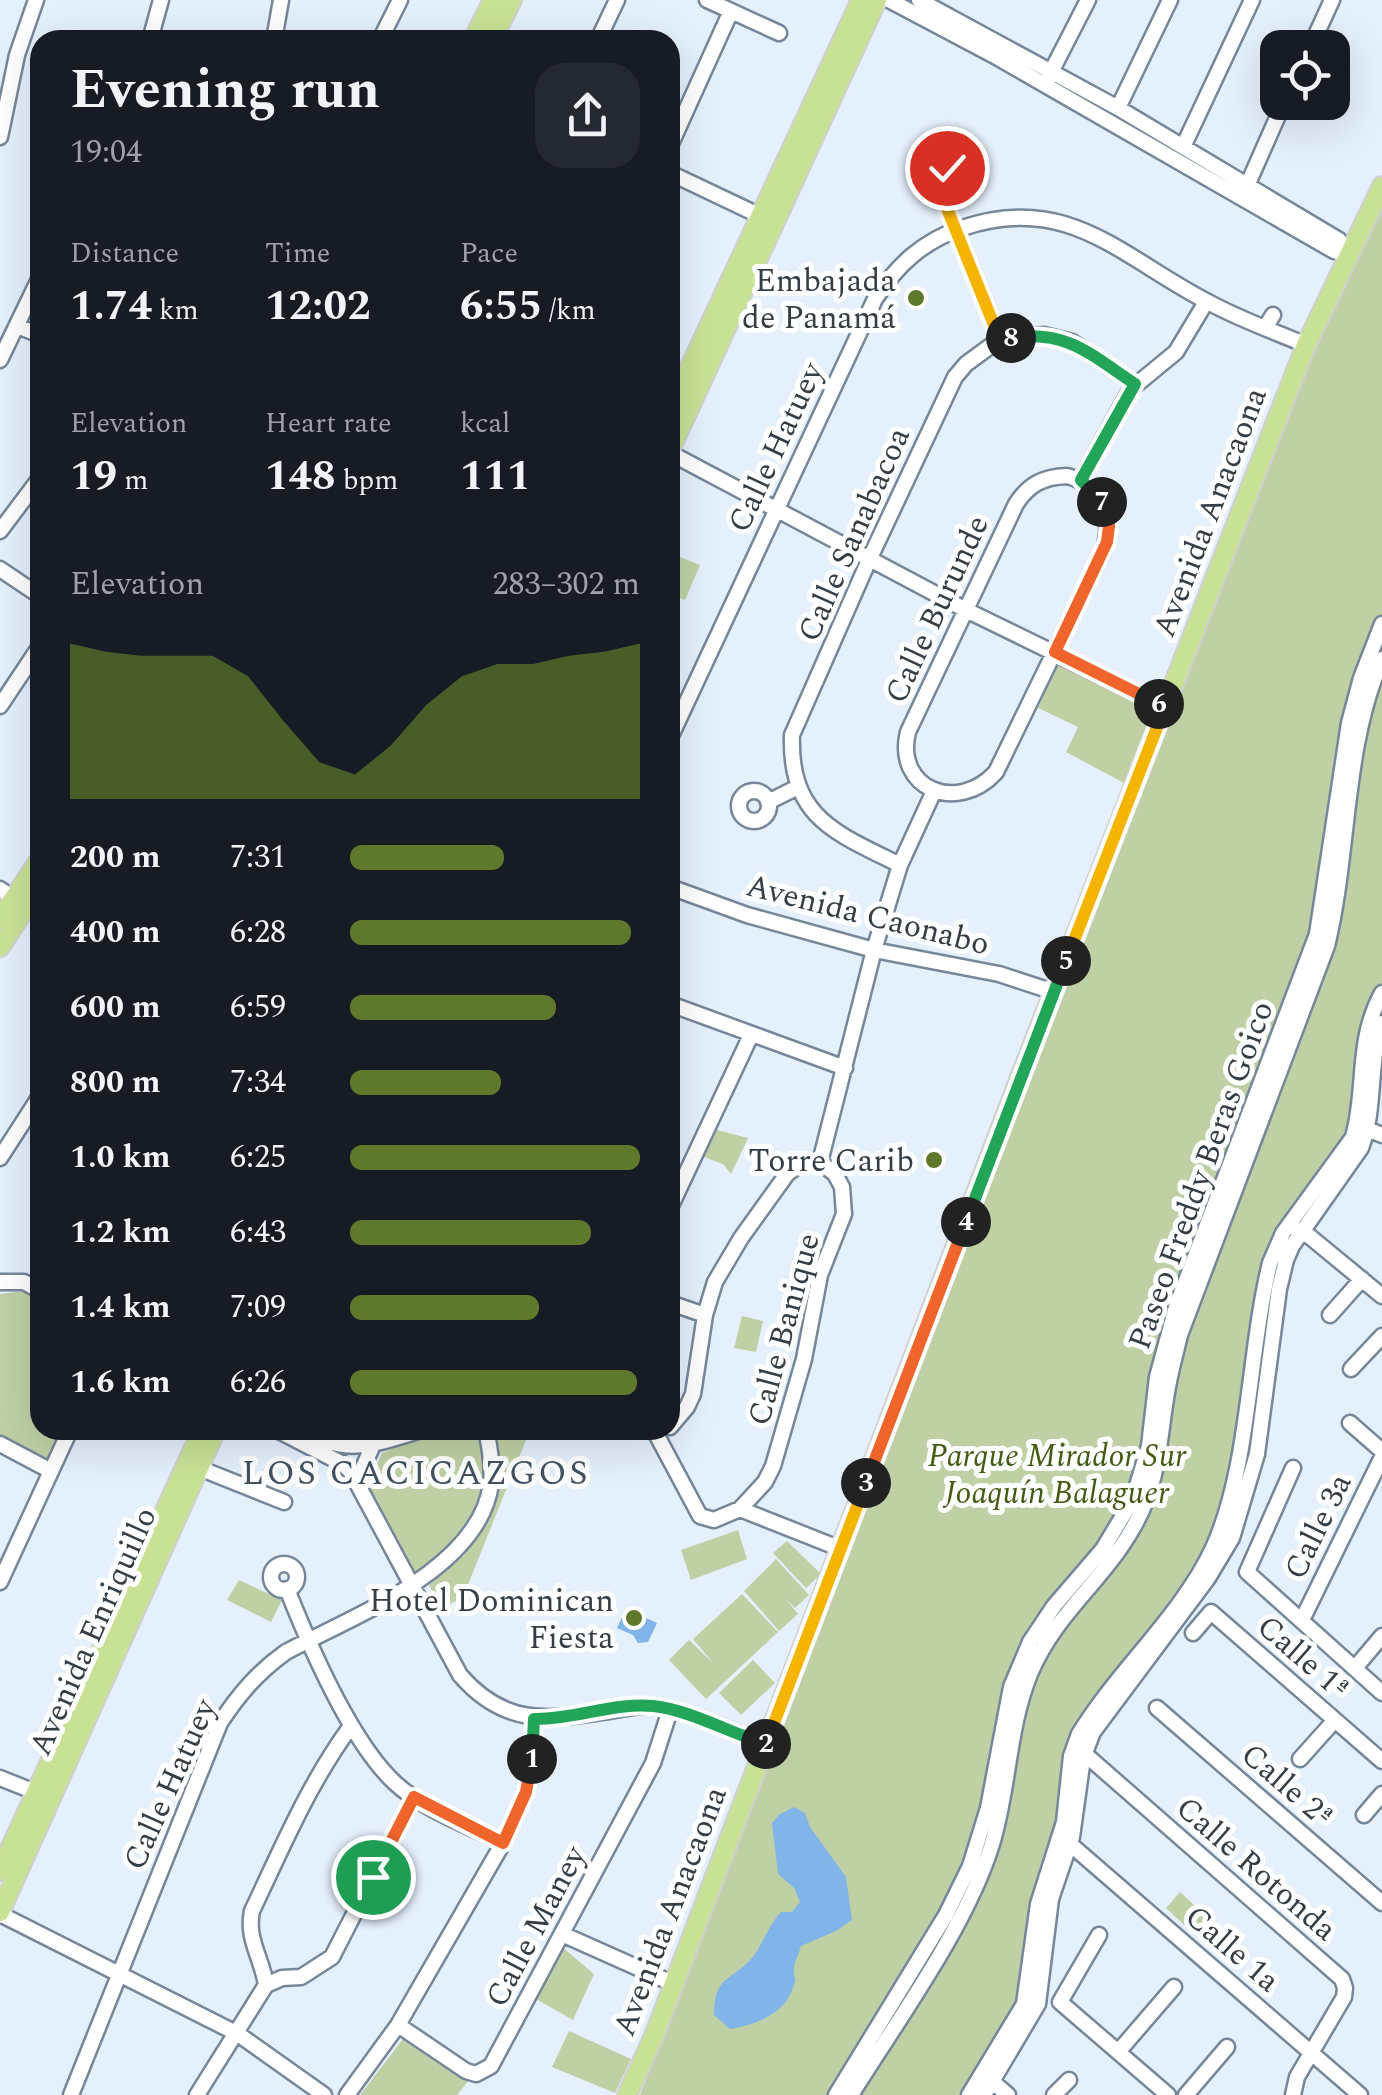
<!DOCTYPE html>
<html lang="en">
<head>
<meta charset="utf-8">
<style>
	body { margin:0; font-family:Spectral,serif; background:#242831; color:#f1f3f6; height:100vh; display:flex; flex-direction:column; font-size:38px; white-space:nowrap }
	* { box-sizing:border-box; margin:0 }
	p { font-size:32px; color:#9ea1a6 }
	.icon { flex:none; width:55px; height:55px; fill:none; stroke:currentColor; stroke-width:2; stroke-linecap:round; stroke-linejoin:round }
	.map { position:relative; flex:1; overflow:hidden }
	.drawer { position:absolute; left:30px; top:30px; width:650px; height:1410px; display:flex; flex-direction:column; background:#171b24; border-radius:30px; box-shadow:0 10px 40px #0002 }
	.drawer>* { flex:none }
	.controls { position:absolute; left:1260px; top:30px; display:grid; gap:20px }
	.controls a { display:grid; place-items:center; width:90px; height:90px; border-radius:20px; background:#171b24; box-shadow:0 10px 40px #0002; font-size:50px }
	.pin { position:absolute; display:grid; place-items:center; width:85px; height:85px; color:#fff; margin:-42px; border:5px solid #fff; border-radius:50%; box-shadow:0 2px 10px #0007 }
	.km { position:absolute; width:50px; height:50px; margin:-25px; border-radius:50%; background:#222; color:#fff; font-size:28px; line-height:50px; text-align:center }
	.round { display:grid; place-items:center; flex:none; width:105px; height:105px; border-radius:30px; background:#242831 }
	.headline { display:flex; align-items:center; justify-content:space-between; height:170px; padding:0 40px }
	h1 { font-size:55px; font-weight:700; line-height:75px }
	.stats { display:grid; grid-template-columns:repeat(3,1fr); gap:15px; height:170px; padding:10px 40px }
	.stats div { display:grid; align-content:center }
	.stats b { font-size:42px; font-weight:700 }
	.stats small { font-size:28px; font-weight:400 }
	.stats p { font-size:28px }
	.chart { height:280px; padding:20px 40px }
	.chart p { display:flex; justify-content:space-between }
	.chart svg { width:100%; height:180px; margin-top:10px; fill:#5f792c; opacity:.7 }
	ul { padding:0 40px; list-style:none; font-size:32px }
	li { display:grid; grid-template-columns:160px 120px 1fr; align-items:center; height:75px }
	li i { height:25px; border-radius:12px; background:#5f792c }
	.map>svg:first-child { display:block }
</style>
</head>
<body>
<div class="map">
<svg width="1382" height="2095" viewBox="0 0 1382 2095">
	<rect width="100%" height="100%" fill="#e5f0fd"/>
	<path fill="#bfd0a5" d="M1382,206V984L1368,1013L1358,1051L1348,1136L1289,1217L1252,1330L1226,1485L1214,1529L1194,1567L1068,1743L1063,1763L1061,1804L1055,1837L1035,1887L1016,2006L961,2095H640L1061,997L1315,349Z
		M670,553L700,565L685,600L670,593Z
		M1059,662L1157,709L1124,783L1066,752L1078,727L1038,708Z
		M717,1130L748,1138L731,1174L723,1164L704,1157Z
		M32,1290L40,1298V1430H62L48,1460L0,1435V1294Z
		M742,1316L763,1321L756,1352L734,1348Z
		M452,1430H479L487,1465L486,1487L479,1508L453,1549L413,1576L373,1502L369,1481L382,1453L411,1441Z
		M494,1430H527L528,1435L463,1597L442,1608L429,1585L464,1555L480,1533L500,1470Z
		M738,1530L747,1559L691,1580L681,1550Z
		M787,1541L821,1574L806,1588L773,1553Z
		M776,1559L809,1595L795,1608L785,1598L798,1614L779,1631L744,1591Z
		M239,1580L282,1600L271,1622L227,1600Z
		M742,1594L778,1632L706,1699L669,1660L689,1640L713,1663L693,1639Z
		M753,1660L775,1683L741,1715L719,1693Z
		M1180,1892L1207,1917L1193,1933L1166,1908Z
		M562,1947L594,1974L573,2020L536,1999Z
		M569,2031L631,2059L615,2093L552,2067Z
		M406,2035L469,2080L457,2095H360Z"/>
	<path fill="#81b4e9" d="M626,1609L657,1623L648,1642L638,1643L633,1635L617,1628Z
		M794,1807L805,1813L810,1827L846,1877L852,1920L836,1931L801,1946C799,1954 794,1962 794,1969C793,1979 797,1976 794,1985C786,2014 755,2025 730,2029L714,2015C714,1976 730,1982 751,1959C762,1947 767,1927 781,1912H792L800,1902L794,1888L778,1874L772,1823L780,1814Z"/>
	<g fill="none" stroke-linecap="round" stroke-linejoin="round">
		<g stroke="#76879a" stroke-width="19">
			<path id="minor" d="M707,0L779,33
				M889,0L993,55L1334,251L1350,254
				M919,0L1118,108L1339,240L1350,254
				M150,40L161,0
				M274,40L281,0
				M380,40L400,0
				M598,40L617,0
				M1310,48L1332,0
				M1047,80L1088,0
				M1118,108L1170,0
				M0,137L17,55L36,0
				M670,146L731,11
				M1183,147L1252,0
				M915 171a16 16 0 1 1 32 0a16 16 0 1 1-32 0Z
				M670,173L769,220
				M938,185L1000,339
				M1247,186L1284,102
				M17,326L40,335
				M1265,328L1273,315
				M0,360L40,277
				M670,453L964,609L1165,707
				M1067,476C1104,485 1115,521 1102,554L996,772C957,815 894,788 908,732L1016,504C1029,484 1043,477 1067,476Z
				M1081,479L1131,389L1176,352L1206,302
				M0,531L40,478
				M0,569L40,596
				M0,706L40,646
				M670,738L875,299C897,265 923,241 962,228C1068,192 1121,257 1208,302C1239,319 1273,331 1306,345
				M739 806a15 15 0 1 1 30 0a15 15 0 1 1-30 0Z
				M768,802L798,787
				M900,865C836,833 789,818 792,735L869,560L955,377L966,364L1000,339L1044,335L1072,342L1135,384
				M670,887L747,915L874,950L999,974L1054,992
				M0,889L40,916
				M670,1004L845,1068
				M1367,1129L1382,1135
				M0,1158L40,1096
				M820,1162L874,950L900,865L934,791
				M670,1208L751,1035
				M1297,1230L1303,1231L1382,1296
				M0,1282H24L40,1291
				M670,1303L705,1315
				M1330,1315L1362,1279
				M1351,1369L1382,1336
				M1350,1423L1382,1451
				M670,1427L687,1407L693,1394L705,1315L715,1282L741,1238L787,1174L799,1165L820,1162
				M277,1430L343,1464L351,1472L460,1675C505,1727 548,1720 609,1711C624,1709 640,1704 655,1706C690,1711 732,1732 766,1744
				M299,1430C349,1456 372,1445 422,1430
				M654,1430L700,1516L714,1520L740,1509L765,1482L773,1466L804,1359L820,1275L844,1214L842,1187L835,1174L820,1162
				M0,1444L51,1471
				M199,1468L284,1502
				M1293,1468L1247,1572L1382,1693
				M357,1481L373,1445
				M740,1509L841,1549
				M271 1577a13 13 0 1 1 26 0a13 13 0 1 1-26 0Z
				M0,1582L70,1430
				M287,1589C310,1647 350,1741 395,1783C424,1810 468,1825 503,1843
				M1302,1620L1382,1457
				M1193,1633L1211,1612L1382,1761
				M1355,1668L1382,1636
				M1157,1708L1382,1903
				M1078,1748L1342,1979L1345,1988L1344,1997L1297,2077L1293,2095
				M1300,1759L1335,1720
				M0,1778L35,1792
				M1364,1815L1382,1794
				M1070,1844L1360,2095
				M0,1914L238,2034L324,2095
				M562,1934L674,1984
				M1099,1935L1060,2002L1168,2095
				M266,1985C262,1958 246,1939 252,1911C282,1848 309,1783 351,1726
				M266,1985L282,1978L301,1977L332,1957L414,1797
				M398,2025L466,2071L476,2074L491,2066L653,1763L670,1710
				M1118,2052L1174,1987
				M986,2076L1008,2095
				M71,2095L220,1723C239,1694 258,1672 286,1652C353,1616 479,1570 491,1484C493,1466 490,1448 486,1430
				M197,2095L266,1985
				M347,2095L398,2025L503,1843L526,1792L532,1766L534,1719
				M836,2095L946,1915L970,1866L988,1808L1011,1687L1030,1642L1054,1606L1103,1549L1133,1499L1149,1446L1157,1377L1176,1307L1317,934L1349,723L1361,678L1382,624
				M851,2095C897,2021 967,1926 992,1844C1009,1789 1008,1728 1030,1674C1056,1612 1104,1581 1134,1526C1160,1481 1159,1436 1168,1387C1171,1370 1176,1352 1180,1335L1327,946C1350,852 1343,748 1382,659
				M969,2095L1024,2004L1038,1904L1064,1822L1071,1756L1079,1734C1118,1670 1182,1615 1213,1548C1250,1466 1248,1352 1270,1263L1283,1233L1353,1137C1367,1088 1355,1042 1382,993
				M984,2095L1038,2004L1051,1899L1072,1837L1083,1758L1093,1732L1208,1578L1232,1538L1257,1454L1279,1289L1286,1260L1292,1246L1361,1148C1376,1108 1368,1064 1382,1023
				M1054,2095L1069,2080
				M1186,2095L1227,2047"/>
		</g>
		<g stroke="#cfd0d2" stroke-width="22">
			<path id="major" d="M473,40L493,0
				M492,40L512,0
				M670,410L861,0
				M670,450L877,0
				M0,919L40,859
				M0,947L40,886
				M0,1871L202,1430
				M0,1912L216,1430
				M627,2095L654,2036L1023,1070L1306,345L1382,186"/>
		</g>
		<use href="#minor" stroke="#fff" stroke-width="14"/>
		<use href="#major" stroke="#c8e295" stroke-width="18"/>
	</g>
	<g fill="none" stroke-linecap="round" stroke-linejoin="round">
		<g stroke="#fff" stroke-width="20">
			<path id="split-1" d="M373,1877L414,1797L503,1843L526,1792L532,1759"/>
		</g>
		<g stroke="#fff" stroke-width="20">
			<path id="split-2" d="M532,1759L534,1719C573,1720 615,1702 653,1706C690,1710 730,1733 766,1744"/>
		</g>
		<g stroke="#fff" stroke-width="20">
			<path id="split-3" d="M766,1744L866,1483"/>
		</g>
		<g stroke="#fff" stroke-width="20">
			<path id="split-4" d="M866,1483L966,1222"/>
		</g>
		<g stroke="#fff" stroke-width="20">
			<path id="split-5" d="M966,1222L1066,961"/>
		</g>
		<g stroke="#fff" stroke-width="20">
			<path id="split-6" d="M1066,961L1165,707L1159,704"/>
		</g>
		<g stroke="#fff" stroke-width="20">
			<path id="split-7" d="M1102,502L1109,526L1107,542L1055,652L1159,704"/>
		</g>
		<g stroke="#fff" stroke-width="20">
			<path id="split-8" d="M1011,338C1067,329 1091,355 1135,384L1081,480L1102,502"/>
		</g>
		<g stroke="#fff" stroke-width="20">
			<path id="split-9" d="M947,168L946,178L938,186L1000,340L1011,338"/>
		</g>
		<use href="#split-1" stroke="#f0652b" stroke-width="12"/>
		<use href="#split-2" stroke="#22a559" stroke-width="12"/>
		<use href="#split-3" stroke="#f5b400" stroke-width="12"/>
		<use href="#split-4" stroke="#f0652b" stroke-width="12"/>
		<use href="#split-5" stroke="#22a559" stroke-width="12"/>
		<use href="#split-6" stroke="#f5b400" stroke-width="12"/>
		<use href="#split-7" stroke="#f0652b" stroke-width="12"/>
		<use href="#split-8" stroke="#22a559" stroke-width="12"/>
		<use href="#split-9" stroke="#f5b400" stroke-width="12"/>
	</g>
	<g fill="#5f792c" stroke="#fff" stroke-width="4">
		<circle cx="916" cy="298" r="10"/>
		<circle cx="934" cy="1160" r="10"/>
		<circle cx="634" cy="1618" r="10"/>
	</g>
	<g text-anchor="middle" stroke-width="10" stroke-linejoin="round" paint-order="stroke">
		<g font-size="32" fill="#353d45" stroke="#fff" text-anchor="end">
			<text x="896" y="291">Embajada<tspan x="896" dy="37">de Panamá</tspan></text>
			<text x="914" y="1171">Torre Carib</text>
			<text x="614" y="1611">Hotel Dominican<tspan x="614" dy="37">Fiesta</tspan></text>
		</g>
		<g font-size="32" fill="#353d45" stroke="#fff">
			<text transform="translate(775 447) rotate(-65)" y="11">Calle Hatuey</text>
			<text transform="translate(1209 512) rotate(-69)" y="11">Avenida Anacaona</text>
			<text transform="translate(853 534) rotate(-66)" y="11">Calle Sanabacoa</text>
			<text transform="translate(936 609) rotate(-65)" y="11">Calle Burunde</text>
			<text transform="translate(868 914) rotate(14)" y="11">Avenida Caonabo</text>
			<text transform="translate(1200 1175) rotate(-70)" y="11">Paseo Freddy Beras Goico</text>
			<text transform="translate(783 1329) rotate(-75)" y="11">Calle Banique</text>
			<text transform="translate(1317 1526) rotate(-64)" y="11">Calle 3a</text>
			<text transform="translate(92 1631) rotate(-66)" y="11">Avenida Enriquillo</text>
			<text transform="translate(1304 1657) rotate(41)" y="11">Calle 1ª</text>
			<text transform="translate(169 1784) rotate(-66)" y="11">Calle Hatuey</text>
			<text transform="translate(1288 1785) rotate(41)" y="11">Calle 2ª</text>
			<text transform="translate(1257 1868) rotate(41)" y="11">Calle Rotonda</text>
			<text transform="translate(669 1911) rotate(-69)" y="11">Avenida Anacaona</text>
			<text transform="translate(535 1926) rotate(-62)" y="11">Calle Maney</text>
			<text transform="translate(1233 1948) rotate(41)" y="11">Calle 1a</text>
		</g>
		<g font-size="32" font-style="italic" fill="#445b13" stroke="#fff">
			<text x="1057" y="1466">Parque Mirador Sur<tspan x="1057" dy="37">Joaquín Balaguer</tspan></text>
		</g>
		<g font-size="35" letter-spacing="2.5" fill="#425263" stroke="#fff">
			<text x="416" y="1484">LOS CACICAZGOS</text>
		</g>
	</g>
</svg>
<div class="controls">
<a><svg class="icon" aria-label="locate" viewBox="0 0 24 24"><circle cx="12" cy="12" r="6"/><path d="M12 2v4M12 18v4M2 12h4M18 12h4"/></svg></a>
</div>
<div class="pin" style="left:373px;top:1877px;background:#1e9e55"><svg class="icon" aria-label="arrive" viewBox="0 0 24 24"><path d="M6 21V4h12l-3 4 3 4H6"/></svg></div>
<div class="pin" style="left:947px;top:168px;background:#d93025"><svg class="icon" aria-label="check" viewBox="0 0 24 24"><path d="M5 12l5 5 9-10"/></svg></div>
<b class="km" style="left:532px;top:1759px">1</b>
<b class="km" style="left:766px;top:1744px">2</b>
<b class="km" style="left:866px;top:1483px">3</b>
<b class="km" style="left:966px;top:1222px">4</b>
<b class="km" style="left:1066px;top:961px">5</b>
<b class="km" style="left:1159px;top:704px">6</b>
<b class="km" style="left:1102px;top:502px">7</b>
<b class="km" style="left:1011px;top:338px">8</b>
<section class="drawer">
<div class="headline"><div><h1>Evening run</h1><p>19:04</p></div><a class="round"><svg class="icon" aria-label="share" viewBox="0 0 24 24"><path d="M12 15V3M7 8l5-5 5 5M5 13v7h14v-7"/></svg></a></div>
<div class="stats">
<div><p>Distance</p><b>1.74<small> km</small></b></div>
<div><p>Time</p><b>12:02</b></div>
<div><p>Pace</p><b>6:55<small> /km</small></b></div>
</div>
<div class="stats">
<div><p>Elevation</p><b>19<small> m</small></b></div>
<div><p>Heart rate</p><b>148<small> bpm</small></b></div>
<div><p>kcal</p><b>111</b></div>
</div>
<div class="chart"><p><span>Elevation</span>283–302 m</p>
<svg viewBox="0 0 160 44" preserveAspectRatio="none"><path d="M0 44V6L10 8L20 9L30 9L40 9L50 14L60 25L70 35L80 38L90 31L100 21L110 14L120 11L130 11L140 9L150 8L160 6V44z"/></svg>
</div>
<ul>
<li><b>200 m</b>7:31<i style="width:53%"></i></li>
<li><b>400 m</b>6:28<i style="width:97%"></i></li>
<li><b>600 m</b>6:59<i style="width:71%"></i></li>
<li><b>800 m</b>7:34<i style="width:52%"></i></li>
<li><b>1.0 km</b>6:25<i style="width:100%"></i></li>
<li><b>1.2 km</b>6:43<i style="width:83%"></i></li>
<li><b>1.4 km</b>7:09<i style="width:65%"></i></li>
<li><b>1.6 km</b>6:26<i style="width:99%"></i></li>
</ul>
</section>
</div>
</body>
</html>
